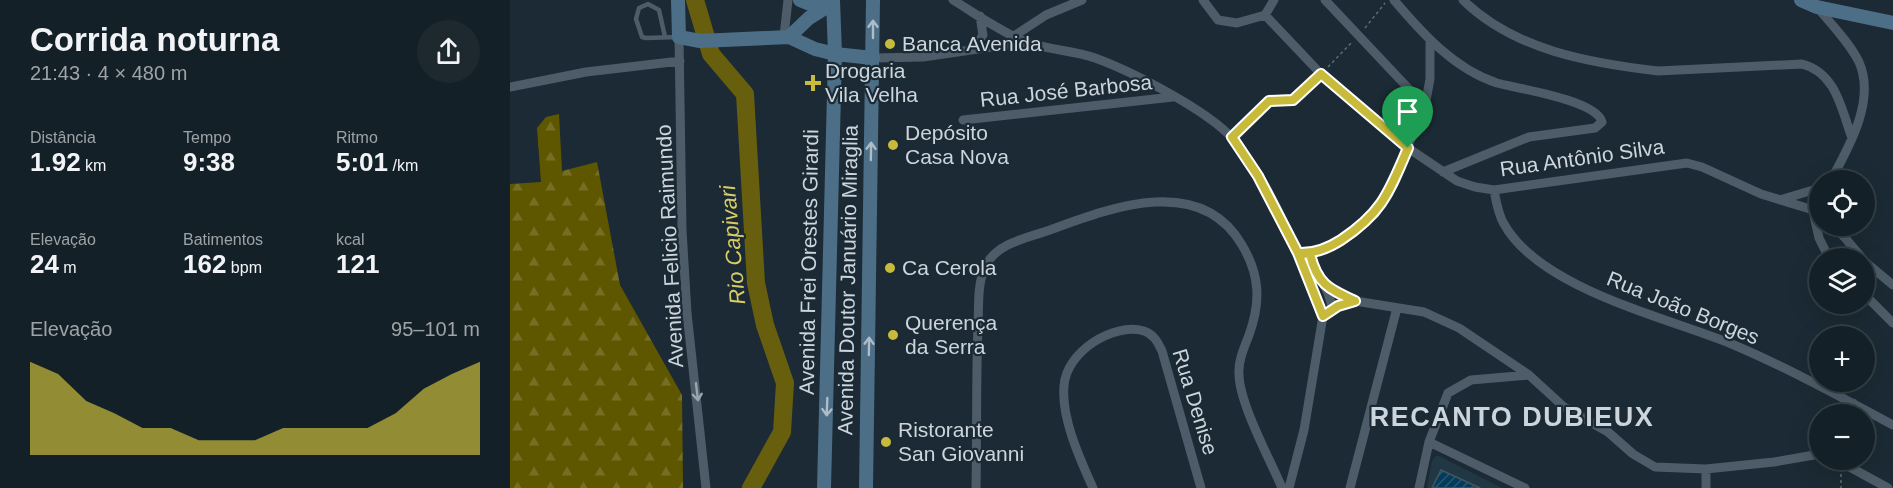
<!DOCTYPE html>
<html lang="pt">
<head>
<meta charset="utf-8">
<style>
	body { margin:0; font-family:Helvetica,sans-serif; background:#1d282f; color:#f1f3f6; height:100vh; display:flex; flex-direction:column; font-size:22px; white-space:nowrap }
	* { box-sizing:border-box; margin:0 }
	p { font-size:20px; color:#9da3a7 }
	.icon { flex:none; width:33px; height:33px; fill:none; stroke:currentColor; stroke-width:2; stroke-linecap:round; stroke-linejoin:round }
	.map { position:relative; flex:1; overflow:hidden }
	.sheet { display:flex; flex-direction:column; background:#142027; width:510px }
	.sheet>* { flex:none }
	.tools { position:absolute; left:1299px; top:170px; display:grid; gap:12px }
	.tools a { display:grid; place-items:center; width:66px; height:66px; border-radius:50%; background:#142027; box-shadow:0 6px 24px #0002,0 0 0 2px #333e44; font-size:30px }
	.pin { position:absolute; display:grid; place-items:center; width:51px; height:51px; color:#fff; margin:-62px -26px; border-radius:50% 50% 50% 0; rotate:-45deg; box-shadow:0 0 6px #0007 }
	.pin .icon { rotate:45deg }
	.round { display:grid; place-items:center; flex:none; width:63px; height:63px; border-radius:32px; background:#1d282f }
	.headline { display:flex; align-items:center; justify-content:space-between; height:102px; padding:0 30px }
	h1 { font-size:33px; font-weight:800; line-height:45px }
	.stats { display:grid; grid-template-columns:repeat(3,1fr); gap:9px; height:102px; padding:6px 30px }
	.stats div { display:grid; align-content:center }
	.stats b { font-size:26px; font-weight:800 }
	.stats small { font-size:16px; font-weight:400 }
	.stats p { font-size:16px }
	.chart { height:168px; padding:12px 30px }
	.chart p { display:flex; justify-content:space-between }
	.chart svg { width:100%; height:108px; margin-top:6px; fill:#c8bb3b; opacity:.7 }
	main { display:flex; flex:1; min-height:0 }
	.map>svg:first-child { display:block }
</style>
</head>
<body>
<main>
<section class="sheet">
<div class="headline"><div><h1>Corrida noturna</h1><p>21:43 · 4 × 480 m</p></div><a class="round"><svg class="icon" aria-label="share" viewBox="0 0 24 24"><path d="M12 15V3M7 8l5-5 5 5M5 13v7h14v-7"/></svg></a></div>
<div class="stats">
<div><p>Distância</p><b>1.92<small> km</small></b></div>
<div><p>Tempo</p><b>9:38</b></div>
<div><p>Ritmo</p><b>5:01<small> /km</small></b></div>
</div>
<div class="stats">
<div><p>Elevação</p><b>24<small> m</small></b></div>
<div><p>Batimentos</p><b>162<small> bpm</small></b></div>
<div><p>kcal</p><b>121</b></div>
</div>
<div class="chart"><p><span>Elevação</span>95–101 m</p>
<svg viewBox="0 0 160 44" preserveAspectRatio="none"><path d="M0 44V6L10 11L20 22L30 27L40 33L50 33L60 38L70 38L80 38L90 33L100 33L110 33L120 33L130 27L140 17L150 11L160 6V44z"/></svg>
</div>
</section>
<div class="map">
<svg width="1383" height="488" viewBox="0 0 1383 488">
	<defs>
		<pattern id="forest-firs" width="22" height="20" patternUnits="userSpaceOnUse" patternTransform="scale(1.5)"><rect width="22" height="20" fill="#5f5700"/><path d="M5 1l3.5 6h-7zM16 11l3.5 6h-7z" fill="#756e25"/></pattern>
		<pattern id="building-hatch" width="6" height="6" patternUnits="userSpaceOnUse" patternTransform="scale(1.5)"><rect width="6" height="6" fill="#033c5b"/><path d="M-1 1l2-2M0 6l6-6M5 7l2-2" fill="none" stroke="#275772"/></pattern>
	</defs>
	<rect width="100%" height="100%" fill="#1b2a34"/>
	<path fill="#223744" d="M927,455L992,488H917L922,461Z"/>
	<path fill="url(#forest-firs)" d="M49,114L52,171L87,162L110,285L172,395L173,488H0V184L31,182L27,128L36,117Z"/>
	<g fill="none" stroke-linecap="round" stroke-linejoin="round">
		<path stroke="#675f0d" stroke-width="18" d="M185,0L201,54L235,94L246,283L255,325L275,383L272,432L241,488"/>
	</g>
	<path fill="url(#building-hatch)" stroke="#455560" stroke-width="1.5" d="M931,470L970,488H922Z"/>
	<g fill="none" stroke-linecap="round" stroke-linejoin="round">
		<path stroke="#606c75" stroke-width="1.5" stroke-dasharray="3 3" stroke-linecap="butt" d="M855,28L875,3
			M818,67L842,42
			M729,130L759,101L783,100L804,80
			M1331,474V488"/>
		<path stroke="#4d5c68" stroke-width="4.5" d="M155,37L149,10L138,4L129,8L126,19L132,37L136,38L168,37"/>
		<path stroke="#4d5c68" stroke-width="9" d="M443,0C466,14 489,31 514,41C536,50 562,50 585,58C621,71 697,110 722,138C764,185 788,258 813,316
			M693,0L708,20L727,23L755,15L764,0
			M815,0L915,106
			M884,0C912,33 944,69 987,83C1009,89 1086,100 1092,122L1085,128L1019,137L933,172
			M953,0C1004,50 1079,63 1148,71L1292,64C1326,73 1331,108 1342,138
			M1307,7C1321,24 1339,42 1349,62C1366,100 1339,147 1321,180
			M755,15L811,74L898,148L947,181L965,187L984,190L1177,163L1192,167L1251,194L1310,212
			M274,36L278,0
			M504,36L536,15L572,0
			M169,37L172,230L177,313L196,488
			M463,49L473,35L470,16
			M363,58L413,57L516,42
			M0,87L76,72L170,61
			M453,120L663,97
			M984,190C986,201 988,214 994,224C1030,289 1159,318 1224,345C1278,368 1331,397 1383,425
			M1273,199L1310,188
			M1303,211L1309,238L1319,258
			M1324,225L1352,258
			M788,253L800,254L827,242L865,214L876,198L915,106L920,79V42
			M800,254C805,274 820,288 822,309
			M1354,261L1383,285
			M817,289L845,301
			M1354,294L1383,323
			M813,316L828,306L845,301L914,312L949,328L1019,375L1054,407L1098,432L1123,454L1145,467L1196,469L1264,462L1310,454
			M1337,414L1343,403
			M919,442L1015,488
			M1325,459L1378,488
			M466,488C467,434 466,379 468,325C469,306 467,285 475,267C486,243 517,238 540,230C600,208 690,173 732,245C750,275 751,302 739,335C734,348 728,361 729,374C729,403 760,459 772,488
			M583,488C570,459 551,418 554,386C556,352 603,322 634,331C644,334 648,343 652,351L691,488
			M779,488L794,430L813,316
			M840,488L887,308
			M909,488L919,442L938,393L961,380L1019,375
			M1196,488V469"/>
		<path stroke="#4c6f87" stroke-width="14" d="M168,0L169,37L190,41L279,37L305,49L325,54L363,58
			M290,0L305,6H316
			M1291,0L1307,7L1383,23
			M279,37L299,18L323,3
			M314,488L325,54L323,0
			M356,488L363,0"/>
	</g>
	<defs><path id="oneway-shaft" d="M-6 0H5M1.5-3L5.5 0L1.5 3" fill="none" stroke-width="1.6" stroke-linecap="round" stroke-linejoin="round" transform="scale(1.5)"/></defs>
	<g stroke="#adbcc7">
		<use href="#oneway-shaft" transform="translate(363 29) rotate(-90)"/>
		<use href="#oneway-shaft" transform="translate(361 151) rotate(-89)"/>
		<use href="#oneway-shaft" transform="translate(359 346) rotate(-89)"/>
		<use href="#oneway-shaft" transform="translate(317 407) rotate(92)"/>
	</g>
	<use stroke="#9aa5ae" href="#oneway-shaft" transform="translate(187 392) rotate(83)"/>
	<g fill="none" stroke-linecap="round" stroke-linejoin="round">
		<g stroke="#fff" stroke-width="12">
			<path id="route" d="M898,148C879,192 873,212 831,240C817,249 804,254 788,253L813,316L828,306L845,301C819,289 807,284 800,254L788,253L748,176L722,137L759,101L783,100L811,74L898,148"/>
		</g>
		<use href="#route" stroke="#c8bb3b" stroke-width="8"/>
	</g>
	<g fill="#c8bb3b" stroke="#1b2a34" stroke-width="2">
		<circle cx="380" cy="44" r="6"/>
		<path d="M300 74h6v6h6v6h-6v6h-6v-6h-6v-6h6z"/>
		<circle cx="383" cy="145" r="6"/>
		<circle cx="380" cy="268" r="6"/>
		<circle cx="383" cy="335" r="6"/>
		<circle cx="376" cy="442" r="6"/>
	</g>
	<g text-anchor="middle" stroke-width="4.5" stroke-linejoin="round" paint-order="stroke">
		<g font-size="21" fill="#cdd5dc" stroke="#1b2a34" text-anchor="start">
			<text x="392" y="51">Banca Avenida</text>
			<text x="315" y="78">Drogaria<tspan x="315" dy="24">Vila Velha</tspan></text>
			<text x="395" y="140">Depósito<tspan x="395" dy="24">Casa Nova</tspan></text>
			<text x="392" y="275">Ca Cerola</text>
			<text x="395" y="330">Querença<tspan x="395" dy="24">da Serra</tspan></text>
			<text x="388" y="437">Ristorante<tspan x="388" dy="24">San Giovanni</tspan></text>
		</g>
		<g font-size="21" fill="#cdd5dc" stroke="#1b2a34">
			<text transform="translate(556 91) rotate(-6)" y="7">Rua José Barbosa</text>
			<text transform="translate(1072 158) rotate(-8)" y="7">Rua Antônio Silva</text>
			<text transform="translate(160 246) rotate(-93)" y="7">Avenida Felicio Raimundo</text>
			<text transform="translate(299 262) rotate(-89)" y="7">Avenida Frei Orestes Girardi</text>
			<text transform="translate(338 280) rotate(-89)" y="7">Avenida Doutor Januário Miraglia</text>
			<text transform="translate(1173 308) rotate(22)" y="7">Rua João Borges</text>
			<text transform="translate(685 402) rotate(73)" y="7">Rua Denise</text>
		</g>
		<g font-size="22" font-style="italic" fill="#d8cc66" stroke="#1b2a34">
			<text transform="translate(222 245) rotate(-95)" y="8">Rio Capivari</text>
		</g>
		<g font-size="27" font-weight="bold" letter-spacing="1.5" fill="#cdd5dc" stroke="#1b2a34">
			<text x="1002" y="426">RECANTO DUBIEUX</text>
		</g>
	</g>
</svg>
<div class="tools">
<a><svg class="icon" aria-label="locate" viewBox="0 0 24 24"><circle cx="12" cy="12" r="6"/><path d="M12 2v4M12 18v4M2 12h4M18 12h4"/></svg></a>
<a><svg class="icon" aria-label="layers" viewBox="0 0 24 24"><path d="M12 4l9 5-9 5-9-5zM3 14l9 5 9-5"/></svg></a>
<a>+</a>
<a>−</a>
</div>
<div class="pin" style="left:898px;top:148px;background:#1e9e55"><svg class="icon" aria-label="arrive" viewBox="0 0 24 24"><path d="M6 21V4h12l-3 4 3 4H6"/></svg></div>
</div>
</main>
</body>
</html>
